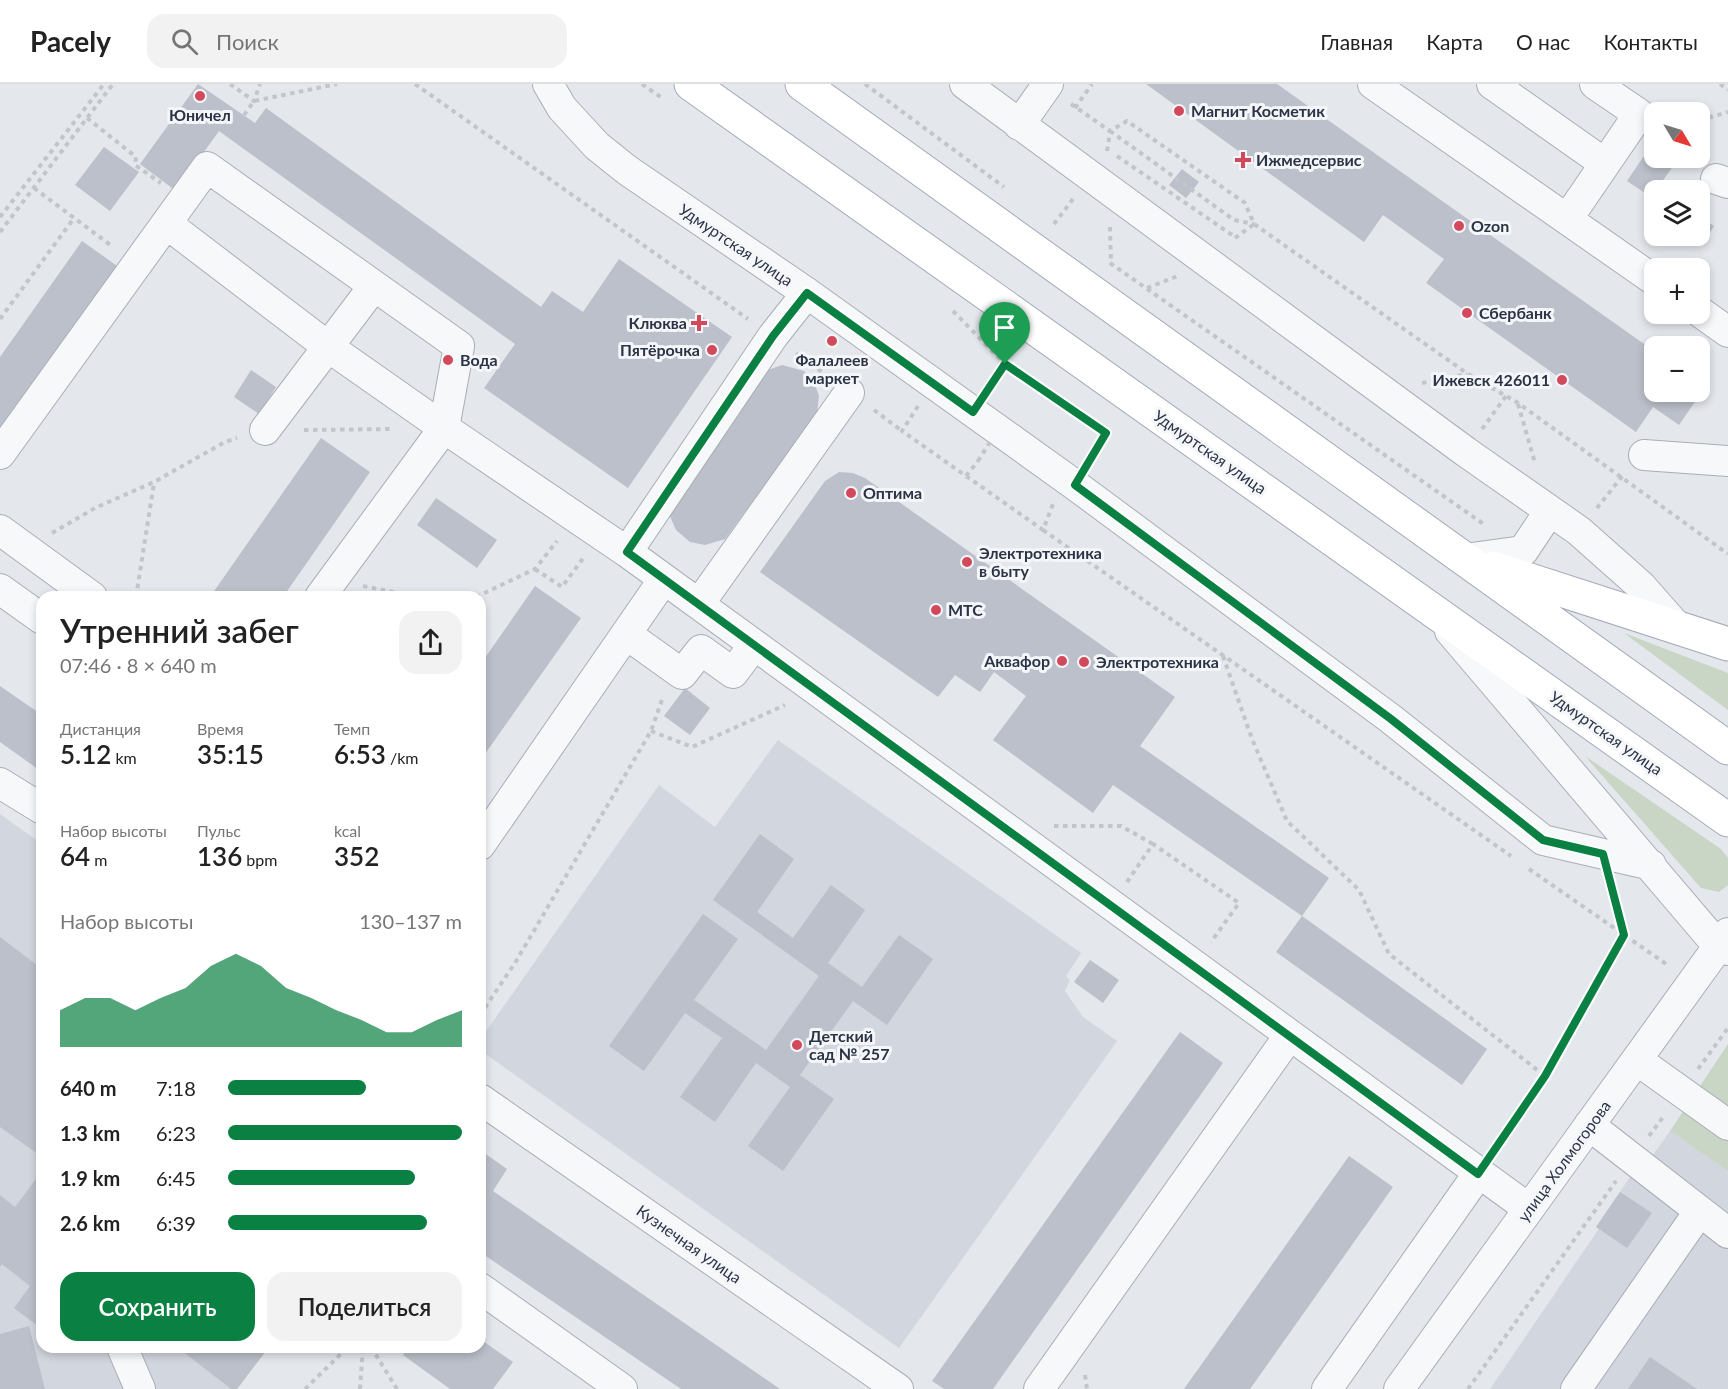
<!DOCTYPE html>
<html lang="ru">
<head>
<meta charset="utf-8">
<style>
	body { margin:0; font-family:Lato,sans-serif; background:#f2f2f2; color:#222; height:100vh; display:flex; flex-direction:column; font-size:22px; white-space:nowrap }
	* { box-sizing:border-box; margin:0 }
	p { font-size:20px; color:#767676 }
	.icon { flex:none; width:33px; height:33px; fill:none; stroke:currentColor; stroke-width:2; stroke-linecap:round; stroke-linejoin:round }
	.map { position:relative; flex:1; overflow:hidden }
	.panel { position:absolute; left:36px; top:507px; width:450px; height:762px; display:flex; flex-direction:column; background:#fff; border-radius:18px; box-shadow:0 3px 9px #0003 }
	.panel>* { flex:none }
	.needle { width:39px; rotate:128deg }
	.fabs { position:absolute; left:1644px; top:18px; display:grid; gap:12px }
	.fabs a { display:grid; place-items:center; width:66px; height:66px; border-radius:12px; background:#fff; box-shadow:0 3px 9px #0003; font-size:30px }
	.pin { position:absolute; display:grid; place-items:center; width:51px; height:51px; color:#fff; margin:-62px -26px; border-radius:50% 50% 50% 0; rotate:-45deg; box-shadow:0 0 6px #0007 }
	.pin .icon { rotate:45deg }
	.round { display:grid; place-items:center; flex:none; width:63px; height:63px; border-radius:18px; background:#f2f2f2 }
	.headline { display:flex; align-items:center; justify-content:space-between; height:102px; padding:0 24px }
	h1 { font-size:33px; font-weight:600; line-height:45px }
	.stats { display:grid; grid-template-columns:repeat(3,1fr); gap:9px; height:102px; padding:6px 24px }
	.stats div { display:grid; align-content:center }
	.stats b { font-size:26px; font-weight:600 }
	.stats small { font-size:16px; font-weight:400 }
	.stats p { font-size:16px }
	.chart { height:168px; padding:12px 24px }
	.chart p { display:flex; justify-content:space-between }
	.chart svg { width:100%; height:108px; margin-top:6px; fill:#0b8043; opacity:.7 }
	.primary-button { display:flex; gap:12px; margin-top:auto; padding:12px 24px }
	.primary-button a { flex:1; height:69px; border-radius:18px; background:#0b8043; color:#fff; font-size:24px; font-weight:600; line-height:69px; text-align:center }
	.primary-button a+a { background:#f2f2f2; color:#222 }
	ul { padding:0 24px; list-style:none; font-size:20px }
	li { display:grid; grid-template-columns:96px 72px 1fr; align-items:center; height:45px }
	li i { height:15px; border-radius:8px; background:#0b8043 }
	header { display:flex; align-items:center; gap:36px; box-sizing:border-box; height:84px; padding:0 30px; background:#fff; border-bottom:2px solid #e0e0e0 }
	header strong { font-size:28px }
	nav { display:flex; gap:33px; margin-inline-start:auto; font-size:21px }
	.search { width:420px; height:54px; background:#f2f2f2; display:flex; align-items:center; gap:15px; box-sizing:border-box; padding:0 21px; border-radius:18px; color:#767676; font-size:22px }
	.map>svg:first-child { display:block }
</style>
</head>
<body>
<header>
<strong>Pacely</strong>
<div class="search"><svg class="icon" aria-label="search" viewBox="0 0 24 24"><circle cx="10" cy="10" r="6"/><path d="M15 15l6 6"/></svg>Поиск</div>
<nav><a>Главная</a><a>Карта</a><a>О нас</a><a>Контакты</a></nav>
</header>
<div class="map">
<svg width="1728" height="1305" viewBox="0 0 1728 1305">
	<rect width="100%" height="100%" fill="#e4e7ec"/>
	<path fill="#d2d6de" d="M778,656L1081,869L1066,892L1070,896L1065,907L1083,933L1117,957L899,1264L480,966V956L659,701L715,743Z
		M0,730L42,760V1263H269L237,1305H0Z
		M1670,1047L1728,1087V1305H1490L1604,1137L1602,1134L1630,1093L1635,1096Z"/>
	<path fill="#c9d6c5" d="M1624,549L1728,589V626Z
		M1585,672L1721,765L1728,774V801L1719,808L1701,804Z
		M1728,960V1087L1670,1047Z"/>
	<path fill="#bbc0ca" d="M198,0L255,39L266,24L541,223L552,207L583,228L619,175L732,253L628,404L484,304L515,260L219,47L176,107L140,80Z
		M1146,0H1277L1654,267V308H1700V299L1705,303L1679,341L1653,323L1636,348L1426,199L1444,175L1383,131L1364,158Z
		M1654,57V74H1679L1651,113L1627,97Z
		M104,63L139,88L110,127L75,101Z
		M1182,85L1199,98L1186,114L1169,101Z
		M1700,133L1714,142L1704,158L1693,152H1700Z
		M82,157L120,184L0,354V273Z
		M782,281L804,287L814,298L819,312L817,329L725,455L705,461L690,458L676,446L669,430L762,288Z
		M251,286L276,303L259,330L234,313Z
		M321,354L370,388L283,513H210Z
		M839,388L853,389L865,394L1175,613L1140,662L1329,794L1302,832L1487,965L1462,1001L1276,868L1302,832L1113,701L1093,729L993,656L1026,612L994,588L980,608L955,591L938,613L760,488L825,397Z
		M436,414L497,456L477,484L417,441Z
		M535,502L581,534L480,677V581Z
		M0,602L42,631V688L0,658Z
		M685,604L710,624L690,651L664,632Z
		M760,750L794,775L757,828L793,854L831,801L865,826L828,879L862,903L899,851L933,875L887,941L853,917L800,991L834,1015L783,1087L748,1062L790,1003L756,979L715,1038L680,1013L722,954L685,929L644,987L609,962L703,830L738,855L694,916L766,966L819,892L713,816Z
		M0,853L42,885V1073L0,1043Z
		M1090,876L1119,896L1103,919L1074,898Z
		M1180,948L1223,979L993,1305H944L932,1297Z
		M480,1066L507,1085L493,1107L780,1305H681L480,1168Z
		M1349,1072L1393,1103L1250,1305H1184Z
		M42,1087V1245L14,1224L30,1202L2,1180L0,1183V1111L15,1123Z
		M1620,1108L1652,1129L1627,1164L1596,1143Z
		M29,1242L45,1305H0V1250Z
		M480,1255L513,1278L493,1305H450L403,1271L409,1263H480Z
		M177,1263H269L237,1305H231Z
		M1650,1273L1697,1305H1628Z"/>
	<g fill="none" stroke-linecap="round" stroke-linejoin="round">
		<g stroke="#a9aeb7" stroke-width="32">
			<path id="minor" d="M548,0L562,24L597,62L627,86L807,209L1075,401L1391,635L1543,756L1651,781
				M965,0L1466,368L1579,447L1641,502L1678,544
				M1373,0L1654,196
				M1492,0L1604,79
				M1019,41L1048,0
				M1716,95L1728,99
				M1568,134L1639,30L1595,0
				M167,140L327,262L444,344L320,513
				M807,209L773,252L627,468L1529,1125
				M1700,228L1728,248
				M265,346L374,202
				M0,370L207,83L459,262L444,344L627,468
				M1644,371L1728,377
				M0,446L92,513
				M1464,475L1523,467L1549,428
				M0,505L42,535
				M699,520L849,309
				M1450,547L1719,863L1728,866
				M626,550L682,590L701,566L733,589L754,561
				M0,699L42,725
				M480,761L664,495
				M1637,976L1728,1041
				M480,1015L898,1305
				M1589,1041L1728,1149
				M480,1204L622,1305
				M122,1263L140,1305
				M1039,1305L1289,952
				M1327,1305L1478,1090
				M1399,1305L1728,849
				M1576,1305L1699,1128"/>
		</g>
		<g stroke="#a3abb8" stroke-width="35">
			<path id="major" d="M691,0L1728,736
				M802,0L1728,664
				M1493,484L1728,560"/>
		</g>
		<path stroke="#c2c5cb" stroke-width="4" stroke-dasharray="4.5 4.5" stroke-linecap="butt" d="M230,0L254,17L260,0
			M415,0L748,235
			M642,0L662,14
			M865,0L1004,103
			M1720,0L1728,6
			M1071,20L1110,47L1127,37L1245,119L1254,140L1468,290L1518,319L1728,470
			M1075,24L1092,0
			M244,31L254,17L337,0
			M87,34L136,73L135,81L161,99
			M1700,36L1728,28
			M1110,47L1234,136L1254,140
			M1107,67L1110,48
			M1117,72L1235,153
			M34,104L113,163
			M0,133L104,0
			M1054,140L1073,115
			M1110,143L1111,180
			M0,148L113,0
			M1235,154L1253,141
			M1110,179L1485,441
			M1147,204L1178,192
			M953,227L1005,280
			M0,235L74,134
			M796,269L826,291
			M1422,299L1467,290
			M990,303L1005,280L1106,349L1090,376
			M1518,320L1535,379
			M918,322L902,347L1043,446L1053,420
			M874,326L902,347
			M1482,345L1506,312
			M304,346L392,345
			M966,392L978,377
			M1597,424L1624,390
			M1043,446L1511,772
			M52,449L95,424L154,398L225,358L237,354
			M535,485L562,503L584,473
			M363,502L418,513
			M136,513L154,399
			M476,513L535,485L557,457
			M1223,572L1252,655L1287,737L1359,806L1389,870L1545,992
			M651,647L692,663L785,621
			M1054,742H1121L1153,760
			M1529,785L1669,882
			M1127,798L1153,760L1239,819L1211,858
			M480,931L515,879L651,647L663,613
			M1698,985L1728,944
			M1649,1052L1664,1032
			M1495,1065L1545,992L1624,851L1611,801
			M371,1263L397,1305
			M1085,1291L1087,1305
			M305,1305L348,1263
			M360,1305L363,1263
			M1468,1305L1616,1097"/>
		<use href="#minor" stroke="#f7f8fa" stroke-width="30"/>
		<use href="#major" stroke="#fff" stroke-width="33"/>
		<path stroke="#c2c5cb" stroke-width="4" stroke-dasharray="4.5 4.5" stroke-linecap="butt" d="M978,377L990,358"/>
	</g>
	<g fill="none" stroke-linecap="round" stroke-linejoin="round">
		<g stroke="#fff" stroke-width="12">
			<path id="route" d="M807,209L973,328L1005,280L1106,349L1075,401L1391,635L1543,756L1603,770L1624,851L1545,992L1478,1090L627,468L773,252Z"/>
		</g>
		<use href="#route" stroke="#0b8043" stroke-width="8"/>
	</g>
	<g fill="#d1495b" stroke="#f4f6f9" stroke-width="2">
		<circle cx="200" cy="12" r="6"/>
		<circle cx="1179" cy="27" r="6"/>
		<path d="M1240 67h6v6h6v6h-6v6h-6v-6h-6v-6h6z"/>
		<circle cx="1459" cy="142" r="6"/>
		<circle cx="1467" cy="229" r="6"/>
		<path d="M696 230h6v6h6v6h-6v6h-6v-6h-6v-6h6z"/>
		<circle cx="832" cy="257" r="6"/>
		<circle cx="712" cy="266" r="6"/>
		<circle cx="448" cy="276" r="6"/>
		<circle cx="1562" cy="296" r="6"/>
		<circle cx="851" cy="409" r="6"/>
		<circle cx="967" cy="478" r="6"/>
		<circle cx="936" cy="526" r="6"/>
		<circle cx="1062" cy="577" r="6"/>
		<circle cx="1084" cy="578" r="6"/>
		<circle cx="797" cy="961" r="6"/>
	</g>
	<g text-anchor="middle" stroke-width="6" stroke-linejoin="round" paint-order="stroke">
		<g font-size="16" font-weight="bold" fill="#2b3445" stroke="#f4f6f9" text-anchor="start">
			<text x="1191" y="33">Магнит Косметик</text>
			<text x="200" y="37" text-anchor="middle">Юничел</text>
			<text x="1256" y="82">Ижмедсервис</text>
			<text x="1471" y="148">Ozon</text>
			<text x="1479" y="235">Сбербанк</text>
			<text x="687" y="245" text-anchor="end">Клюква</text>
			<text x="700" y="272" text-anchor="end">Пятёрочка</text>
			<text x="460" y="282">Вода</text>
			<text x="832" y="282" text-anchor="middle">Фалалеев<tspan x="832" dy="18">маркет</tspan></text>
			<text x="1550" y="302" text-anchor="end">Ижевск 426011</text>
			<text x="863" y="415">Оптима</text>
			<text x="979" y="475">Электротехника<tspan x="979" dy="18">в быту</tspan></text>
			<text x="948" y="532">МТС</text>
			<text x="1050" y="583" text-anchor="end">Аквафор</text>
			<text x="1096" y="584">Электротехника</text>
			<text x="809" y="958">Детский<tspan x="809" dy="18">сад № 257</tspan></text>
		</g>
		<g font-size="16" fill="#2b3445" stroke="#f4f6f9">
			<text transform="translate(736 161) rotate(34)" y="6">Удмуртская улица</text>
			<text transform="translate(1210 368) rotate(35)" y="6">Удмуртская улица</text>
			<text transform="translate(1606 649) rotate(35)" y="6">Удмуртская улица</text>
			<text transform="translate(1564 1077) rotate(-54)" y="6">улица Холмогорова</text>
			<text transform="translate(689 1160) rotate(35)" y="6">Кузнечная улица</text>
		</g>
	</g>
</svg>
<div class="fabs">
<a><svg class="needle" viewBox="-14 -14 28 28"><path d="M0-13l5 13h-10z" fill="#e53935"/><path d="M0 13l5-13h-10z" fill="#767676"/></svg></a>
<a><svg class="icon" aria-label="layers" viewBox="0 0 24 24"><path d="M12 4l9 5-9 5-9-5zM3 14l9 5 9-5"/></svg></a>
<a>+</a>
<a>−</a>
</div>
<div class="pin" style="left:1005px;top:280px;background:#1e9e55"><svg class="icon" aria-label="arrive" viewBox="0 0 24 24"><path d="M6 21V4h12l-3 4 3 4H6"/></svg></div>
<section class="panel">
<div class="headline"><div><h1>Утренний забег</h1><p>07:46 · 8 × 640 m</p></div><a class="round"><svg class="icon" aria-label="share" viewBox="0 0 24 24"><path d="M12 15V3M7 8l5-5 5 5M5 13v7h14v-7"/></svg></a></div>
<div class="stats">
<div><p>Дистанция</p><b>5.12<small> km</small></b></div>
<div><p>Время</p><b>35:15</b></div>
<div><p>Темп</p><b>6:53<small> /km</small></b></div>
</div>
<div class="stats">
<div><p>Набор высоты</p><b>64<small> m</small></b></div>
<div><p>Пульс</p><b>136<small> bpm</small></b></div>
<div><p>kcal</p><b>352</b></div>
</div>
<div class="chart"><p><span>Набор высоты</span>130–137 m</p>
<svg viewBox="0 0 160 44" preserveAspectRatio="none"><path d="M0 44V29L10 24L20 24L30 29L40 24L50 20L60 11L70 6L80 11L90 20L100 24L110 29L120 33L130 38L140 38L150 33L160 29V44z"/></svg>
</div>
<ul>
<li><b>640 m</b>7:18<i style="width:59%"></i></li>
<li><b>1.3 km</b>6:23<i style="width:100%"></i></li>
<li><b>1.9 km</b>6:45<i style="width:80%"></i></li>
<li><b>2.6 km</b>6:39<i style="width:85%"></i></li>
</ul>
<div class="primary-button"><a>Сохранить</a><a>Поделиться</a></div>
</section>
</div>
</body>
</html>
